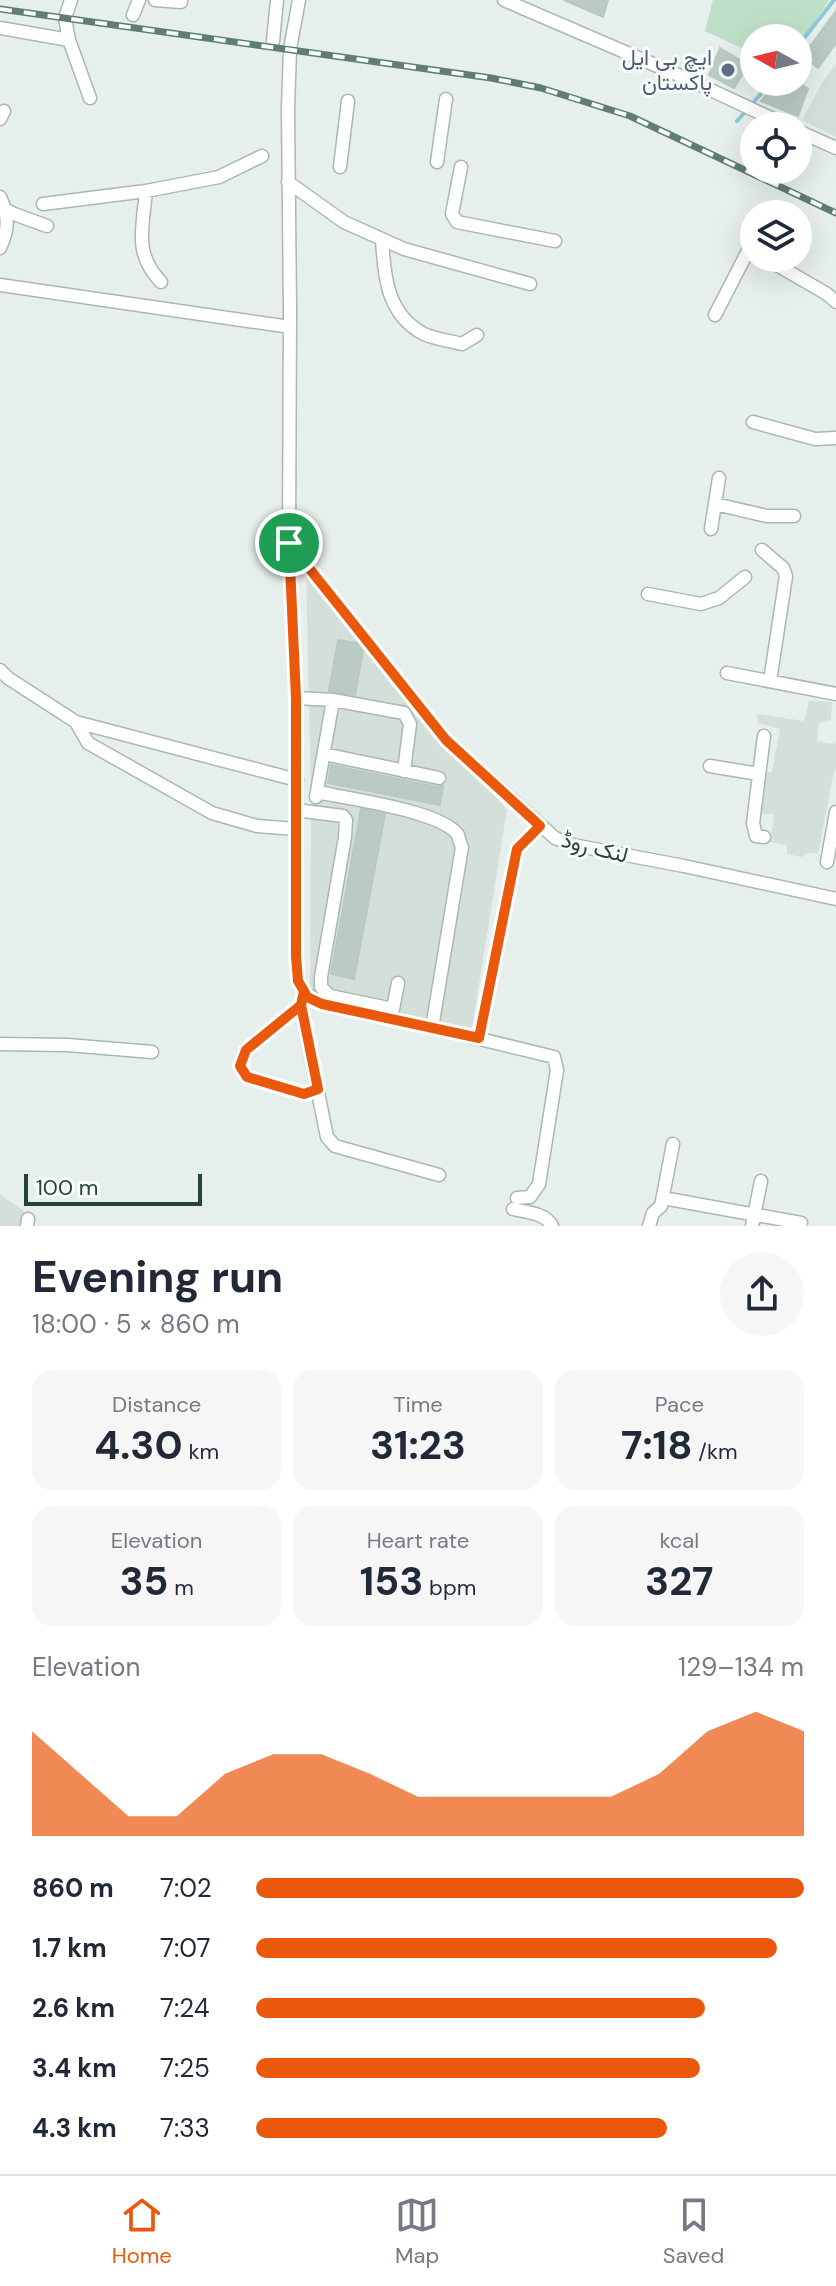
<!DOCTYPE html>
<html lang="en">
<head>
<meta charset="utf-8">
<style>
	body { margin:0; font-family:"DM Sans",Vazirmatn,sans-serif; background:#f6f6f7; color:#1f2937; height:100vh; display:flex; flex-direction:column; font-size:30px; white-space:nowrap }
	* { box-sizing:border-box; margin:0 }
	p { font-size:26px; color:#747a83 }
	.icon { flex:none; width:44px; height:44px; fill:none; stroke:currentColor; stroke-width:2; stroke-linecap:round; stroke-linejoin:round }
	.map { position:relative; height:1226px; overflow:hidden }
	.sheet { display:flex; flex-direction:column; background:#fff; flex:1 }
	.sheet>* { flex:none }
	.needle { width:52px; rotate:278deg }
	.fabs { position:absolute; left:740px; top:24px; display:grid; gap:16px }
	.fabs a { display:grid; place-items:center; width:72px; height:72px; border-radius:50%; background:#fff; box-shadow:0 8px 32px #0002; font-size:40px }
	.scale { position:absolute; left:24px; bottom:20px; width:178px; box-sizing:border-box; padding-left:8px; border:4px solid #24423a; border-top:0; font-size:22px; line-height:28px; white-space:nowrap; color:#24423a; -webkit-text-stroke:6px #f7fbf9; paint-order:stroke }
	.pin { position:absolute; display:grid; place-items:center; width:68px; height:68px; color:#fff; margin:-34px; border:4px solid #fff; border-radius:50%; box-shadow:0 2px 8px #0007 }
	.round { display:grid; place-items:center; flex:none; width:84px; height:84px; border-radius:42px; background:#f6f6f7 }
	.summary { display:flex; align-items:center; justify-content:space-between; height:136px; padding:0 32px }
	h1 { font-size:44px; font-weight:700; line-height:60px }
	.metrics { display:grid; grid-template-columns:repeat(3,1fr); gap:12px; height:136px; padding:8px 32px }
	.metrics div { display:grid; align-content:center; border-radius:20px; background:#f6f6f7; text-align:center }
	.metrics b { font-size:40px; font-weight:700 }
	.metrics small { font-size:22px; font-weight:400 }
	.metrics p { font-size:22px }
	.chart { height:224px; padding:16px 32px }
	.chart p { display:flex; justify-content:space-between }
	.chart svg { width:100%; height:144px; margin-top:8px; fill:#ea580c; opacity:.7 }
	ul { padding:0 32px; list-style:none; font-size:26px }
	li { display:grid; grid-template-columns:128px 96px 1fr; align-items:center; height:60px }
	li i { height:20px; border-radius:10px; background:#ea580c }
	.dock { display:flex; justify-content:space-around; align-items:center; height:112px; border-top:2px solid #e0e1e3; background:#fff; font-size:22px; color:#747a83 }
	.dock a { display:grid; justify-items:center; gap:4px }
	.dock .selected { color:#ea580c }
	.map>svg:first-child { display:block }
</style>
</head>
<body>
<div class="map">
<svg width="836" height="1226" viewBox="0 0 836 1226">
	<rect width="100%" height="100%" fill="#e6efeb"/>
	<path fill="#d4dfda" d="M836,64V137L802,120L822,83Z
		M306,569L507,810L472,1028L310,996L311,798Z
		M809,701L832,702L831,720L819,723L817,741L830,744L836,741V770L834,771L818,854L807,853L802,857L787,854V845L770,842L774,814H758L764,772H772L780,729L758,723L757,714L804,721Z
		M0,1194L25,1212L23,1226H0Z"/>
	<path fill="#bfe0c8" d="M713,0H829L798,47V38H754V54L705,31Z"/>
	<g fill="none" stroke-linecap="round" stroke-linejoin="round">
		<path stroke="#8ec9d4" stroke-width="4" d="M798,46L834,0
			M752,104L771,82
			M737,121L746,111"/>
	</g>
	<path fill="#bbcac4" stroke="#b8c9c2" stroke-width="2" d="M564,0H608L603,17Z
		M836,11V43L818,68L803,56Z
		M720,48L748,65L734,88L709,75Z
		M777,82H798L808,89L798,116L761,101Z
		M338,640L357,643L363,651L355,695L329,691Z
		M331,765L437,787L443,786L440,805L328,783Z
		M361,809L385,814L354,979L331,974Z"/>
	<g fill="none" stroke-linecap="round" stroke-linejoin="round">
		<g stroke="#a8b8b2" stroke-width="15">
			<path id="minor" d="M71,0L65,18L69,40L90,98
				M155,0L181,2V0
				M299,0L290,49L288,109L290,310L289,543L296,698V956C298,981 297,992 322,1004L451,1032L554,1057L557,1070L539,1184L530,1197L517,1198
				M504,0L683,77L788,126
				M133,15L139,0
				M0,28L69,40
				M273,41L277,0
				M0,119L4,111
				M798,131L836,148
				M437,162L446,99
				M340,167L348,101
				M461,167L452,214L457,222L555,241
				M288,182L344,222L404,249L530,284
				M146,191C143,227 133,253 161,282
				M0,197C9,216 9,229 0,248
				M43,204L146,191L219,177L262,156
				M5,209L14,214L47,226
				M382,239C384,276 387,315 424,334C435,339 450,341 462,344L477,335
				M765,258L827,294L836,302
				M0,285L290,327
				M715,315L749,249L754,252
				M753,422L815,439L836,438
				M715,504L767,516H794
				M711,529L719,478
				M289,543L446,740L555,838L573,845L684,866L836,899
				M762,550L783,568L786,576L770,681
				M648,594L701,604L719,598L745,577
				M0,670L8,678L76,722L297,780
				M727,673L836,694
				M296,698L333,700L404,713L410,724L404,771
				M76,722L88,743L212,813L257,826L296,829
				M324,754L439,778
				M710,766L759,774
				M317,792C346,798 442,811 458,835C458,836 461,846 462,847L432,1028
				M316,797L333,700
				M296,810L343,816L346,820L345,837L321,977V987L330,996L393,1009L398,983
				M764,837L756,836L753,823L764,736
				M827,862L836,812
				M304,991L301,1005L304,1023L327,1137L335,1146L439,1175
				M301,1005L246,1050L240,1066L247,1077L304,1094L318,1089
				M479,1038L517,849L540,826
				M0,1044L68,1045L152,1052
				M663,1198L801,1223
				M513,1209C526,1212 546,1213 552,1226
				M27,1226L28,1219
				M649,1226L653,1213L661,1206L673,1144
				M752,1226L761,1181"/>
		</g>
		<use href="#minor" stroke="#fff" stroke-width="12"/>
		<g stroke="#5f7d75" stroke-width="7">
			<path id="rail" d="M0,9L491,78L541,88L630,116L836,213"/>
		</g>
		<use href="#rail" stroke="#f7fbf9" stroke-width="4" stroke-dasharray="12" stroke-linecap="butt"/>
	</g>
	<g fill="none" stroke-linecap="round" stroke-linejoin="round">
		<g stroke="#fff" stroke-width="16">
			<path id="route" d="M289,543L296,698V956L298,981L304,991L301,1005L246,1050L240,1066L247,1077L304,1094L318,1089L301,1005L304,991L307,997L322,1004L479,1038L517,849L540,826L446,740L289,543"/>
		</g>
		<use href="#route" stroke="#ea580c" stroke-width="10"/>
	</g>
	<circle fill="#5c6f8a" stroke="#f7fbf9" stroke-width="3" cx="728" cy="70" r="8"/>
	<g text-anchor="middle" stroke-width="6" stroke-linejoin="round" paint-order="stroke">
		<g font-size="22" fill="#4e5e75" stroke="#f7fbf9" text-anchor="end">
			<text x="712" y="65">ایچ بی ایل<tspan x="712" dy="25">پاکستان</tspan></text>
		</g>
		<g font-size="22" fill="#24423a" stroke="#f7fbf9">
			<text transform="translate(595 847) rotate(14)" y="8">لنک روڈ</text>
		</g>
	</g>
</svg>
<div class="fabs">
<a><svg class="needle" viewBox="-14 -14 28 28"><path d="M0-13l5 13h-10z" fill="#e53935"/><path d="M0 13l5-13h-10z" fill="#747a83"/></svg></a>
<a><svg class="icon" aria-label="locate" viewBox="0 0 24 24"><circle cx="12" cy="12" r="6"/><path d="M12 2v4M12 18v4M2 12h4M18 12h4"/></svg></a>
<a><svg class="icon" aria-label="layers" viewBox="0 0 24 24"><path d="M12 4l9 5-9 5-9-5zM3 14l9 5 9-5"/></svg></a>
</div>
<div class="scale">100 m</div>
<div class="pin" style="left:289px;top:543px;background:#1e9e55"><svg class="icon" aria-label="arrive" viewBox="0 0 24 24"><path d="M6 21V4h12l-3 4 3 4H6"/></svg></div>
</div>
<section class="sheet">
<div class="summary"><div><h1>Evening run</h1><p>18:00 · 5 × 860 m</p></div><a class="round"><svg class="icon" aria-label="share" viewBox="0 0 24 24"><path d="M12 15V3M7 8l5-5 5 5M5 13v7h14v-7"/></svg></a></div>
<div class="metrics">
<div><p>Distance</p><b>4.30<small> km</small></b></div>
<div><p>Time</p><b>31:23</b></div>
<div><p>Pace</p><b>7:18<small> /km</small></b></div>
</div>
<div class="metrics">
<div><p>Elevation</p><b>35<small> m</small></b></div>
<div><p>Heart rate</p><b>153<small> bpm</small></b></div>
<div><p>kcal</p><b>327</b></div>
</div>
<div class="chart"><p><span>Elevation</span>129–134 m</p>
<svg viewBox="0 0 160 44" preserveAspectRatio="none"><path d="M0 44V12L10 25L20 38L30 38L40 25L50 19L60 19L70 25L80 32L90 32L100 32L110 32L120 32L130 25L140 12L150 6L160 12V44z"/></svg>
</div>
<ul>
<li><b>860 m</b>7:02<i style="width:100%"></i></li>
<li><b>1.7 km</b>7:07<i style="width:95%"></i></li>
<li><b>2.6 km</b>7:24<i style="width:82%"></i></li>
<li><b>3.4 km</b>7:25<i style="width:81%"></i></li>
<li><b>4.3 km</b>7:33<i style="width:75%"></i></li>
</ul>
</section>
<nav class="dock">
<a class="selected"><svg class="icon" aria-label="home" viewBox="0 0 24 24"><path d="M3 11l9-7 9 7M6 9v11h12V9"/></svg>Home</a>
<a><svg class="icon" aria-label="map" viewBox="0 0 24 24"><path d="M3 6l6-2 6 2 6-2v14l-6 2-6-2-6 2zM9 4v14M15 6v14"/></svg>Map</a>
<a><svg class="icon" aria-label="saved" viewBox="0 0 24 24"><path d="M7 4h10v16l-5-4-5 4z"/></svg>Saved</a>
</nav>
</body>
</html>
